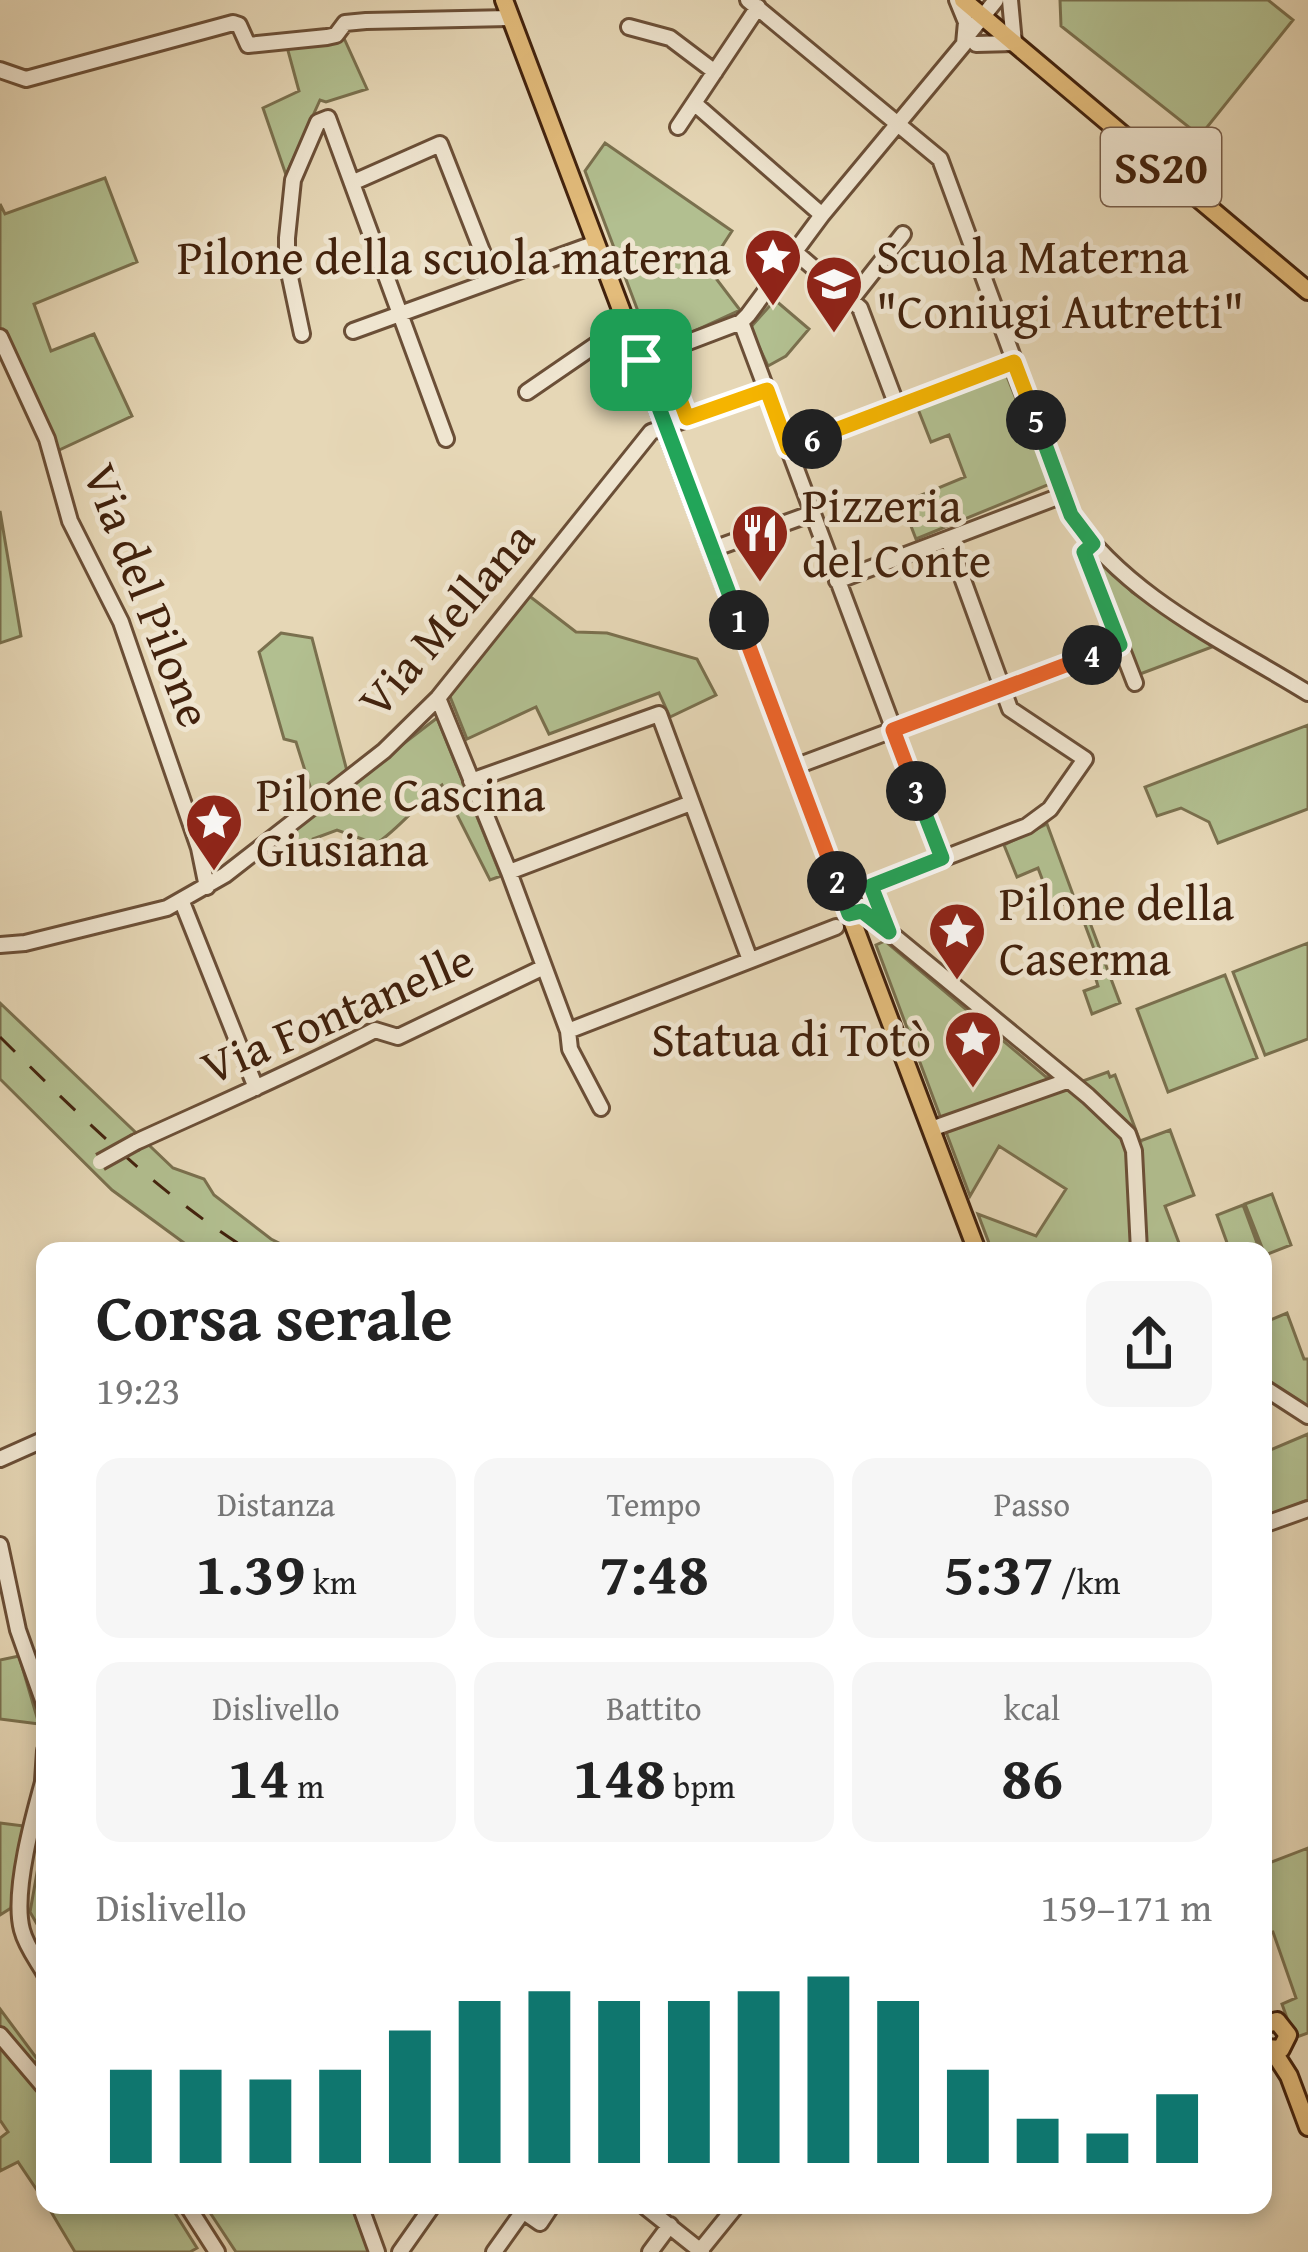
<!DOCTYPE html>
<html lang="it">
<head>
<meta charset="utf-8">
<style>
	body { margin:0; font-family:"Gentium Book Plus",serif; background:#f6f6f6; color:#222; height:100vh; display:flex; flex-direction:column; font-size:45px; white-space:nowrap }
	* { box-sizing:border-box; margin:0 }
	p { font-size:39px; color:#767676 }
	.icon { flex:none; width:66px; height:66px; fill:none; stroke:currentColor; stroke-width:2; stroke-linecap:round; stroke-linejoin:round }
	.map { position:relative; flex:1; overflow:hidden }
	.drawer { position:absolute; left:36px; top:1242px; width:1236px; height:972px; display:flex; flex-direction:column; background:#fff; border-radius:24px; box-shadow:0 6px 18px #0003 }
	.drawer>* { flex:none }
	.pin { position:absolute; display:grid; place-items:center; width:102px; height:102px; color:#fff; margin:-51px; border-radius:24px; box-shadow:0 6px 18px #0006 }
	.km { position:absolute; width:60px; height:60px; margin:-30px; border-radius:50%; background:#222; color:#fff; font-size:33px; line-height:60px; text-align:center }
	.round { display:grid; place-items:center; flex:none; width:126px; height:126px; border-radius:24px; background:#f6f6f6 }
	.overview { display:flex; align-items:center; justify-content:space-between; height:204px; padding:0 60px }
	h1 { font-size:66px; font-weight:800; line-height:90px }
	.stats { display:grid; grid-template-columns:repeat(3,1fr); gap:18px; height:204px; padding:12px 60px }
	.stats div { display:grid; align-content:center; border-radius:24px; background:#f6f6f6; text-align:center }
	.stats b { font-size:60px; font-weight:800 }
	.stats small { font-size:33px; font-weight:400 }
	.stats p { font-size:33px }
	.chart { height:336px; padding:24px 60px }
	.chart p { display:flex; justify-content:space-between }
	.chart svg { width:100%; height:216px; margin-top:12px; stroke:#0f766e; stroke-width:6 }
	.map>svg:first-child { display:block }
</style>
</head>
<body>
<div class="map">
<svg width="1308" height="2252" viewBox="0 0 1308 2252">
	<rect width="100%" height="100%" fill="#e6d7b6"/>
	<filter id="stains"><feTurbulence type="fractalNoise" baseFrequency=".00167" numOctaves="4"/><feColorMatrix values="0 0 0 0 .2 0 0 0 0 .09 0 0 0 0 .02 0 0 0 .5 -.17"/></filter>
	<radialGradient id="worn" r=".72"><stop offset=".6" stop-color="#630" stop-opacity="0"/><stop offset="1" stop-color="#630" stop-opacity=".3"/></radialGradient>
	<path fill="#b2bf90" stroke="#7a704e" stroke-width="3" d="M1060,0H1268L1293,20L1200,136L1061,26Z
		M343,36L367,89L326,102L320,100L286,175L263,108L299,91L287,47Z
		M605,143L732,231L708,268L740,310L692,332L650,343L585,171Z
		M105,178L137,262L34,304L51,351L94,334L132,416L57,451L0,329V204L5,214Z
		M775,300L809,329L786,356L768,366L750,328Z
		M1006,374L1050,484L916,539L902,503L965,477L949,435L931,442L918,409Z
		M0,511L21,636L0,643Z
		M1097,552L1132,592L1220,644L1140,674L1090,556Z
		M528,595L576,632L607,633L697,659L716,695L670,717L659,693L549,734L536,707L467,739L449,694Z
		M281,633L312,638L347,771L313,796L296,742L284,739L259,652Z
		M437,718L501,876L490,880L442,785C418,803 401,827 376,844L337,830L313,839L305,859L287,833Z
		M1308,725V809L1218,843L1209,822L1181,808L1157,816L1145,787Z
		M1047,824L1075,900L1053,908L1038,868L1017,877L1004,845Z
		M1086,912L1120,1003L1092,1014L1084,991L1098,986L1095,976L1103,973L1081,914Z
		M885,941L1046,1077L1052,1076L1096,1110L1126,1141H1139L1077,1083L1108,1072L1110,1077L1115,1075L1140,1141L1170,1130L1194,1195L1165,1206L1182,1251H992L978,1214L1036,1236L1066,1189L999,1146L970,1196L876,945Z
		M1308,943V1039L1265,1055L1233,972Z
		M1225,975L1257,1058L1168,1092L1137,1009Z
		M0,1003L173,1168L204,1179L214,1195L271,1239L295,1251H195L112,1190L0,1079Z
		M1272,1194L1291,1245L1265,1255L1245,1204Z
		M1243,1205L1260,1251H1230L1217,1215Z
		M1287,1313L1304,1359H1308V1409L1263,1383V1323Z
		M1308,1434V1500L1263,1518V1453Z
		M19,1656L39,1724L0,1719V1660Z
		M0,1823L24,1826L11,1908L0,1915Z
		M45,1828V1938L30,1912Z
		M1308,1848V2033L1294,2038L1282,2004L1296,1998L1273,1932L1263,1935V1875L1269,1863Z
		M0,2009L38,2060L26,2070L45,2092V2202L18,2162L0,2171V2138L8,2132L0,2120Z
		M47,2205H170L197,2248L190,2252H75Z
		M205,2205H351L369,2252H236Z"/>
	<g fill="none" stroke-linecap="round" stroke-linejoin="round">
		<g stroke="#6b4f37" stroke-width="20">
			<path id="minor" d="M748,0L940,159L1071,515C1128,598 1224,641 1308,693
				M629,27L670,38L715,72
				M967,36L996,0
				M976,44L1014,43L1010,0
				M0,70L26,79L233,23L239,25L248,45L327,37L336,35L345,23L366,21L511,18
				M694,103L822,215
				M678,127L758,7
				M354,182L440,144L493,279
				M794,251L860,308L897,406
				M851,300L903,234
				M741,322L942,858
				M353,331L596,243
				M302,334L287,263V238L293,180L318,122L328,118L446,439
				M0,337L47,439L70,521L121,622L199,848L207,887
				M662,352L687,418
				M641,360L741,322L748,315L822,215L964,44L966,22L957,0
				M527,392L597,344
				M788,449L1014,362
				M1093,544L1086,548V556L1135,683
				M713,549L813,513
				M837,581L1063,495
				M438,698L509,872L568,1031L570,1049L601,1108
				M794,767L1120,645
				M471,781L659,714L750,960
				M509,872L691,803
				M871,886L889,932
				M843,897L1027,826L1050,809L1085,759L1010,709L948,539
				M182,902L256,1088
				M849,914L862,911L889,932L1088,1096L1128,1134L1134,1151L1139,1251
				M0,945L25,943L167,908L225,875L384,751L438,698L651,432L767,390
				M568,1031L836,927
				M931,1129L1067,1081
				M136,1142C217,1105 296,1071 375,1030L398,1037L544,967
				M1263,1387L1308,1416
				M0,1459L45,1439
				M1263,1525L1308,1509
				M0,1545L18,1630L45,1706
				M45,1775C34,1814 12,1892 22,1930C26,1946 37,1960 45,1974
				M43,1781L45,1751
				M0,2035L45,2088
				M187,2205L217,2252
				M360,2205L377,2252
				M514,2205L540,2223L552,2205
				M643,2205L702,2252
				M400,2252L433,2205
				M494,2252L519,2217
				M650,2252L670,2225
				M699,2252L737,2205"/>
		</g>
		<g stroke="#42220d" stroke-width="22">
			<path id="major" d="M504,0L977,1251
				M963,0L1308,291
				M1263,2025L1277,2021L1288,2035L1281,2049L1264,2048
				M1273,2051L1289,2076L1308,2127"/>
		</g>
		<use href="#minor" stroke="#efe5d0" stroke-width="14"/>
		<use href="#major" stroke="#e3bc7b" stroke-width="16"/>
		<path stroke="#42220d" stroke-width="3" stroke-dasharray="21 21" stroke-linecap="butt" d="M0,1037C78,1114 156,1192 250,1251"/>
		<g stroke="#6b4f37" stroke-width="20" stroke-linecap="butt">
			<path id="minor-bridge" d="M100,1162L136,1142"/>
		</g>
		<use href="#minor-bridge" stroke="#efe5d0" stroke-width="14"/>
	</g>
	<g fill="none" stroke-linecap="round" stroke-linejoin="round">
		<g stroke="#fff" stroke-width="24">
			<path id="split-1" d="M641,360L739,620"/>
		</g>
		<g stroke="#fff" stroke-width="24">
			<path id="split-2" d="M739,620L837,881"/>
		</g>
		<g stroke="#fff" stroke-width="24">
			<path id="split-3" d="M837,881L849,914L862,911L889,932L871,886L942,858L916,791"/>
		</g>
		<g stroke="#fff" stroke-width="24">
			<path id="split-4" d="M916,791L893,730L1092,655"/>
		</g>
		<g stroke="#fff" stroke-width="24">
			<path id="split-5" d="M1036,420L1071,515L1093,544L1084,552L1120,645L1092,655"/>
		</g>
		<g stroke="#fff" stroke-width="24">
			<path id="split-6" d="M812,439L1014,362L1036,420"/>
		</g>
		<g stroke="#fff" stroke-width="24">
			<path id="split-7" d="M641,360L662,352L687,418L767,390L788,448L812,439"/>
		</g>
		<use href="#split-1" stroke="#22a559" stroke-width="15"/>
		<use href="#split-2" stroke="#f0652b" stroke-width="15"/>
		<use href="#split-3" stroke="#22a559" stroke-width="15"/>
		<use href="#split-4" stroke="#f0652b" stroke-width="15"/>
		<use href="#split-5" stroke="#22a559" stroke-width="15"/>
		<use href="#split-6" stroke="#f5b400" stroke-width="15"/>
		<use href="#split-7" stroke="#f5b400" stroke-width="15"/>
	</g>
	<defs>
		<g id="sight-pin" transform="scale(3)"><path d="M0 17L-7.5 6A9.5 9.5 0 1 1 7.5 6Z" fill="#8f2418" stroke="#efe5d0"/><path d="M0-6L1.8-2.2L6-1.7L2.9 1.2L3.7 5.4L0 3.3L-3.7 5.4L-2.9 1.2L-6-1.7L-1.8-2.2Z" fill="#fff"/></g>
		<g id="school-pin" transform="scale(3)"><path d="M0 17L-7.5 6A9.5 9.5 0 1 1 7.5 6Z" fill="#8f2418" stroke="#efe5d0"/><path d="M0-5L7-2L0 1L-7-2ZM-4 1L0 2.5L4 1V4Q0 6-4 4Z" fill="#fff"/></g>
		<g id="restaurant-pin" transform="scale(3)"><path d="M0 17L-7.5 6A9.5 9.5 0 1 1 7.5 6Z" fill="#8f2418" stroke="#efe5d0"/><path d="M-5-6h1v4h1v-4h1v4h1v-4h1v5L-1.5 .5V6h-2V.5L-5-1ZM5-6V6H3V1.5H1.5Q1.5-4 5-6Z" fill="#fff"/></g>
	</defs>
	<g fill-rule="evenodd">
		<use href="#sight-pin" x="773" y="257"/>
		<use href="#school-pin" x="834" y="284"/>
		<use href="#restaurant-pin" x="760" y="533"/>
		<use href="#sight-pin" x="214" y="822"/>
		<use href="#sight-pin" x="957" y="931"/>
		<use href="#sight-pin" x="973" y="1039"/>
	</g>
	<g text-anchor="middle" stroke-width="10" stroke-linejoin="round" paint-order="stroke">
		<rect fill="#efe5d0" stroke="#765c48" stroke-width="3" x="1101" y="128" width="120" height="78" rx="9"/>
		<g font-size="45" font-weight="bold" fill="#42220d">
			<text x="1161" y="183">SS20</text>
		</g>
		<g font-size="48" fill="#42220d" stroke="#efe5d0" text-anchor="start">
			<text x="876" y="273">Scuola Materna<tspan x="876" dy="55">"Coniugi Autretti"</tspan></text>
			<text x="731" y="274" text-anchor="end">Pilone della scuola materna</text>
			<text x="802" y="522">Pizzeria<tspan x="802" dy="55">del Conte</tspan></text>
			<text x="256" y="811">Pilone Cascina<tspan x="256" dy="55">Giusiana</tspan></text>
			<text x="999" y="920">Pilone della<tspan x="999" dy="55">Caserma</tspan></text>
			<text x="931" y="1056" text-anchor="end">Statua di Totò</text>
		</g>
		<g font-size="48" fill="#42220d" stroke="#efe5d0">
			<text transform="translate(148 595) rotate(69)" y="17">Via del Pilone</text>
			<text transform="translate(446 619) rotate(-49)" y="17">Via Mellana</text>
			<text transform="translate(337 1013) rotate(-23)" y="17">Via Fontanelle</text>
		</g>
	</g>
	<rect width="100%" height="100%" filter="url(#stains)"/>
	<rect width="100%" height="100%" fill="url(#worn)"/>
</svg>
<div class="pin" style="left:641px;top:360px;background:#1e9e55"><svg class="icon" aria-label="arrive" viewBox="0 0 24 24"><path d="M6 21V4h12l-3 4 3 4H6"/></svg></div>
<b class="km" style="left:739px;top:620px">1</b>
<b class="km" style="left:837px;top:881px">2</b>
<b class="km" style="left:916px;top:791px">3</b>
<b class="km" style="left:1092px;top:655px">4</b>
<b class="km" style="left:1036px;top:420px">5</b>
<b class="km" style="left:812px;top:439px">6</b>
<section class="drawer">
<div class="overview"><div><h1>Corsa serale</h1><p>19:23</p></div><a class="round"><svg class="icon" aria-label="share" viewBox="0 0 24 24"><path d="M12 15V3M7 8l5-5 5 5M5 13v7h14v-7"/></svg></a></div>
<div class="stats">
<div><p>Distanza</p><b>1.39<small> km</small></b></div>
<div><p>Tempo</p><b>7:48</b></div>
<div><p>Passo</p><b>5:37<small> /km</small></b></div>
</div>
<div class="stats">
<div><p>Dislivello</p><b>14<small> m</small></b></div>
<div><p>Battito</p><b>148<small> bpm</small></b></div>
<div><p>kcal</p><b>86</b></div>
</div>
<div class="chart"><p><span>Dislivello</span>159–171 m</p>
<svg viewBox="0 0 160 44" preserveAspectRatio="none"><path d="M5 44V25M15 44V25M25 44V27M35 44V25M45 44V17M55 44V11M65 44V9M75 44V11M85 44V11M95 44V9M105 44V6M115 44V11M125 44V25M135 44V35M145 44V38M155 44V30"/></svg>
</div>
</section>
</div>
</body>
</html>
